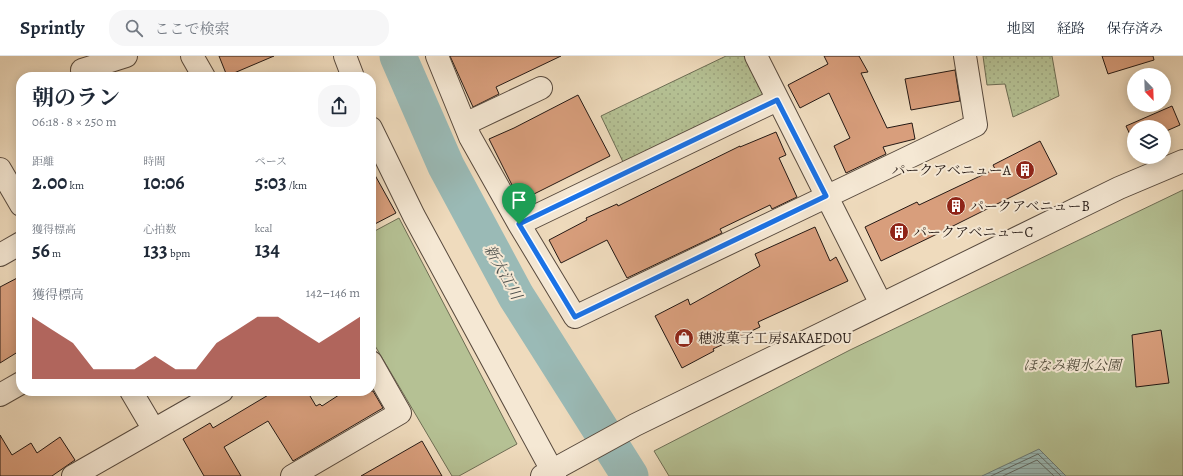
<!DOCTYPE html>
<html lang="ja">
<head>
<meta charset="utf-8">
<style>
	body { margin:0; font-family:Alegreya,"Noto Serif JP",serif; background:#f6f6f7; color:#1f2937; height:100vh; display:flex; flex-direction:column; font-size:15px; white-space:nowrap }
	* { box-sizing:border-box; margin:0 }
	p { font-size:13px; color:#747a83 }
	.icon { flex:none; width:22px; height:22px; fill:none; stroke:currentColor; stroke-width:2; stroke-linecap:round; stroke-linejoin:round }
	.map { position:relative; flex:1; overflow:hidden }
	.side { position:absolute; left:16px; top:16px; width:360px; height:324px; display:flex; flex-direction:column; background:#fff; border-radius:16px; box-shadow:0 2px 10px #0003 }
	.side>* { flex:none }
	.needle { width:26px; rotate:157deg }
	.fabs { position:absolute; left:1127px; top:12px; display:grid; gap:8px }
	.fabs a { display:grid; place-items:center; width:44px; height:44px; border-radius:50%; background:#fff; box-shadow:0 2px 10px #0003; font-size:20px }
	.pin { position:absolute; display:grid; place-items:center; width:34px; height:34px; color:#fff; margin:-41px -17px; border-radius:50% 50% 50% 0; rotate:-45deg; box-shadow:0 0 4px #0007 }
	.pin .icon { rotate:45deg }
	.round { display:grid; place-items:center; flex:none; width:42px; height:42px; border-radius:16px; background:#f6f6f7 }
	.summary { display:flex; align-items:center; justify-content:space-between; height:68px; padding:0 16px }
	h1 { font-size:22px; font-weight:700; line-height:30px }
	.figures { display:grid; grid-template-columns:repeat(3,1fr); gap:6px; height:68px; padding:4px 16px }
	.figures div { display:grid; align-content:center }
	.figures b { font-size:20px; font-weight:700 }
	.figures small { font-size:11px; font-weight:400 }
	.figures p { font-size:11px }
	.chart { height:112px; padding:8px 16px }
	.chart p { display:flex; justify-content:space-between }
	.chart svg { width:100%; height:72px; margin-top:4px; fill:#8f2418; opacity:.7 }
	header { display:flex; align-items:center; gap:24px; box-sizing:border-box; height:56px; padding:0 20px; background:#fff; border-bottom:1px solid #e0e1e3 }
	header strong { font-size:19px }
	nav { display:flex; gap:22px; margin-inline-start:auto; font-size:14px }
	.search { width:280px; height:36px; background:#f6f6f7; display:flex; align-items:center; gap:10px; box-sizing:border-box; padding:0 14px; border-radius:16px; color:#747a83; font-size:15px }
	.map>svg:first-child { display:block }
</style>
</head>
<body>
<header>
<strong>Sprintly</strong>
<div class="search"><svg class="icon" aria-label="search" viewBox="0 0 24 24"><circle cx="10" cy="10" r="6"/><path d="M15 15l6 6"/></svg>ここで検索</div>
<nav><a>地図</a><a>経路</a><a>保存済み</a></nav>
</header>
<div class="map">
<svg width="1183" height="420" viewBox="0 0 1183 420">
	<defs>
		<pattern id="grass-dots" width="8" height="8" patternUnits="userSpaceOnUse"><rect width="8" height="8" fill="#b5c194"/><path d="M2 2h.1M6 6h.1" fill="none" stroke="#9ca57f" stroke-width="1.8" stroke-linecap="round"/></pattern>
		<pattern id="water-rules" width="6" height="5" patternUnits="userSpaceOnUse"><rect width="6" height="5" fill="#9abab6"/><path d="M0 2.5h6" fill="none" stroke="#859f9c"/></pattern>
	</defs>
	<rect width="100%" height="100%" fill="#efdbbd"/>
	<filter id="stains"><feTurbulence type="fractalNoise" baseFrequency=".005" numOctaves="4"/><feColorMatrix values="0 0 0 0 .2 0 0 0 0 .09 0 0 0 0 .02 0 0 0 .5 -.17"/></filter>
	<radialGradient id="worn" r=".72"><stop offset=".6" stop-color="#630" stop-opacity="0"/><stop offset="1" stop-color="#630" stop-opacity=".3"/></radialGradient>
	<path fill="url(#grass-dots)" stroke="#6d6d54" d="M726,0H744L764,40L624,108L601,60Z
		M983,0H1052L1059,40L1013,61L1005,28L987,29Z"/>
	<path fill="#b5c194" stroke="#6d6d54" d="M1183,134V420H669L654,395L850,294Z
		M399,162L517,388L459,420H452L371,283V177Z"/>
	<path fill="url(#water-rules)" stroke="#6b7a75" d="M1039,393L1066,420H982Z"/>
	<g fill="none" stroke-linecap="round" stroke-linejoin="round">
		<path stroke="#606a65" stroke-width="1" d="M991,420L1038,398L1061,420
			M1003,420L1037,404L1054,420"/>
		<path stroke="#9abab6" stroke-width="37" d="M398,0L446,110L516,240L630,420"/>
	</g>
	<path fill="#d89e7c" stroke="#251914" d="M219,0H274L227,20Z
		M450,0H561L496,31L499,38L473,51Z
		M824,0H859L868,16L861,17L887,72L912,67L915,83L883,91L886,98L846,117L834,90L850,82L829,37L800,52L788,29L828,8Z
		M1102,0H1153L1154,4L1108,18Z
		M955,14L960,45L911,54L905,23Z
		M578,39L610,100L520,145L489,83L514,72Z
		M1172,50L1180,69L1164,76V71H1134V87L1126,70Z
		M776,76L786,99L779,102L797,141L772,153L770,149L720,173L722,177L627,222L607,184L561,207L549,184L587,164L586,162L617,148L618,150L740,90V91Z
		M1040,85L1057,118L933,180L881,205L865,171L917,146L919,149L995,113L993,109Z
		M371,112L396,157L371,170Z
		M815,171L830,205L836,201L848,225L758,266L760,271L713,293L714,295L682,312L655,260L688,243L690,249L760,210L755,198Z
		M21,220V294L0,307V231Z
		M1161,274L1169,327L1136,331L1132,279Z
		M275,335H307L316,350L320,348L322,350L345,335H373L383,352L293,405L268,365L224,391L241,420H204L183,383L210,367L213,372Z
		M0,379L12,399L31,387L37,397L60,381L75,404L52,420H0Z
		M422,385L442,420H361Z"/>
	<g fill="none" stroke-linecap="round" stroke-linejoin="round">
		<g stroke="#584a3e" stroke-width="24">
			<path id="minor" d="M192,0L204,21
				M345,0L353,21
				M437,0L470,81L519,168L575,261L976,69L965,0
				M756,0L881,248
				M83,21L82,14L126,0
				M465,68L541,32
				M371,72L414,160L555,420
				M0,113L21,149
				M519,168L777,44
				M0,199L21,187
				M131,335L154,374
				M0,339L21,327
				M73,420L222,335
				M292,420L400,357L371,306
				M542,420L635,369L1119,132L1183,105"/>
		</g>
		<use href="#minor" stroke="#f5e8d4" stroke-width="22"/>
	</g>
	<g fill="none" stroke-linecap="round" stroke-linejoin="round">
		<g stroke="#fff" stroke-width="8">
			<path id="route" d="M777,44L826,140L575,261L519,168Z"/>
		</g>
		<use href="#route" stroke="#1a73e8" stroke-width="5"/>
	</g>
	<defs>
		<g id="building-disc" transform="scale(1)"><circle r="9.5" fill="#8f2418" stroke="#f5e8d4"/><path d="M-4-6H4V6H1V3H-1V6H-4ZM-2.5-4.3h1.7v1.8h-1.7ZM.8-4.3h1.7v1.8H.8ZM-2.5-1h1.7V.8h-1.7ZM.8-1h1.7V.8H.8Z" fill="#fff"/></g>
		<g id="shop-disc" transform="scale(1)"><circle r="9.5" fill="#8f2418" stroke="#f5e8d4"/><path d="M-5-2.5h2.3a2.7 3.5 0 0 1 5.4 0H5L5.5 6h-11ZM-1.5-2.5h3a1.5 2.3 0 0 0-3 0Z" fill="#fff"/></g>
	</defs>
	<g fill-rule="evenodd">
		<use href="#building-disc" x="1025" y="114"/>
		<use href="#building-disc" x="956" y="150"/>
		<use href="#building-disc" x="899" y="176"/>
		<use href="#shop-disc" x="684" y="282"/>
	</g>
	<g text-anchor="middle" stroke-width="4" stroke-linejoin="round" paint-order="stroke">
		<g font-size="14" fill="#251914" stroke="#f5e8d4" text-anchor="start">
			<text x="1011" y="119" text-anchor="end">パークアベニューA</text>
			<text x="970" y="155">パークアベニューB</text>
			<text x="913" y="181">パークアベニューC</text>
			<text x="698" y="287">穂波菓子工房SAKAEDOU</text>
		</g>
		<g font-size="14" font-style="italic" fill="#504b3a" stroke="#f5e8d4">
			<text x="1072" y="314">ほなみ親水公園</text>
		</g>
		<g font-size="15" font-style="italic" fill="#4e514d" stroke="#f5e8d4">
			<text transform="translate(503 216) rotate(61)" y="5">新大江川</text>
		</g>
	</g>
	<rect width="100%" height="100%" filter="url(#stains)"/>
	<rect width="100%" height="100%" fill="url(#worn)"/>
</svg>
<div class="fabs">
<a><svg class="needle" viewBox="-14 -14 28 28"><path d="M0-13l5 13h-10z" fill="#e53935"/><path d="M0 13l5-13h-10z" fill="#747a83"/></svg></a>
<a><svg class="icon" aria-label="layers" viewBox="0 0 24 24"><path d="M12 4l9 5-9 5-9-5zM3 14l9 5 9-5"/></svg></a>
</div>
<div class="pin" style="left:519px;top:168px;background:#1e9e55"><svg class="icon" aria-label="arrive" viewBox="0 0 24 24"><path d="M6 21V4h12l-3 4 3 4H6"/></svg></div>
<section class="side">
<div class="summary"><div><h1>朝のラン</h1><p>06:18 · 8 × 250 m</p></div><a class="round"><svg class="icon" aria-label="share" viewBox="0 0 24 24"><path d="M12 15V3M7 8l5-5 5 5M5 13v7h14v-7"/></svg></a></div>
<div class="figures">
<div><p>距離</p><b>2.00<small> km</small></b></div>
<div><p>時間</p><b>10:06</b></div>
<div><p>ペース</p><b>5:03<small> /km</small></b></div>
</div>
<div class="figures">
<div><p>獲得標高</p><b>56<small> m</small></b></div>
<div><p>心拍数</p><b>133<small> bpm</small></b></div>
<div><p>kcal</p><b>134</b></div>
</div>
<div class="chart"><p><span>獲得標高</span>142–146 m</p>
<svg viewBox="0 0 160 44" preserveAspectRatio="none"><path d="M0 44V6L10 14L20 22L30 38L40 38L50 38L60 30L70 38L80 38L90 22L100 14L110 6L120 6L130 14L140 22L150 14L160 6V44z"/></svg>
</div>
</section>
</div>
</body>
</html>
